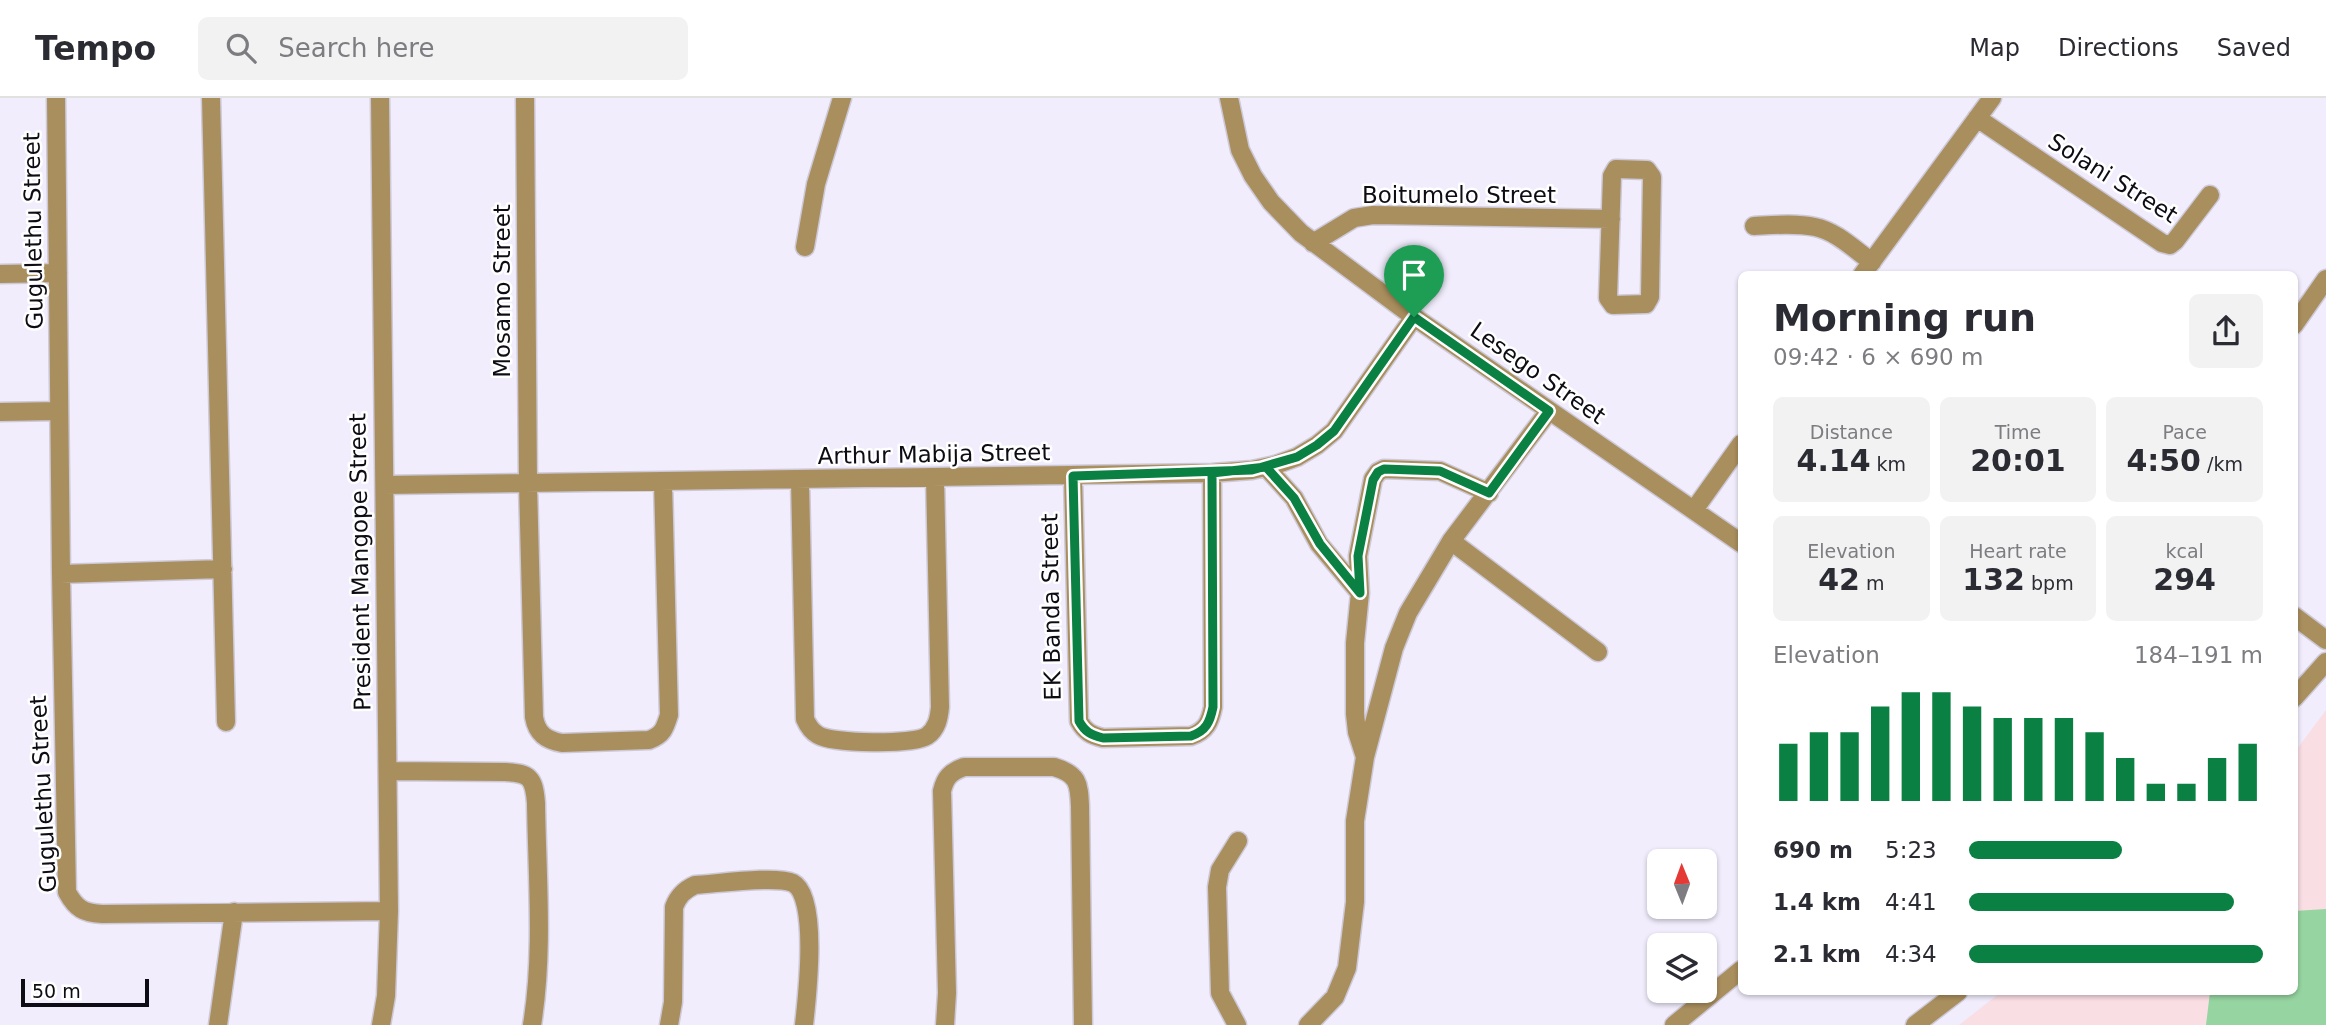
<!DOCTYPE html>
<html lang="en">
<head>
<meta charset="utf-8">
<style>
	body { margin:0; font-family:"DejaVu Sans",sans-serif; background:#f2f2f3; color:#2b2b33; height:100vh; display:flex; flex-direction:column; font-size:26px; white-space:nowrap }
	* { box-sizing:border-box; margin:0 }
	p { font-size:23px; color:#7c7c81 }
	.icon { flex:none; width:38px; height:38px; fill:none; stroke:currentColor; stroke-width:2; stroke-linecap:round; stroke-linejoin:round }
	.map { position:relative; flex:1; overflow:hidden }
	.sheet { position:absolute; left:1738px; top:173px; width:560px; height:724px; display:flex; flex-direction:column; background:#fff; border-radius:10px; box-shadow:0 2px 5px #0004 }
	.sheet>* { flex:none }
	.needle { width:46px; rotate:359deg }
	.buttons { position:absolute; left:1647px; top:751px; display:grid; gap:14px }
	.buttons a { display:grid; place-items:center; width:70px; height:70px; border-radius:10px; background:#fff; box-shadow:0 2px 5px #0004; font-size:35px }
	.scale { position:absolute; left:21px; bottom:18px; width:128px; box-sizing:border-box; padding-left:7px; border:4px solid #0d0b13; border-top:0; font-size:19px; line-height:24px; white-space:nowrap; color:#0d0b13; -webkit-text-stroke:5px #fff; paint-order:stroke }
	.pin { position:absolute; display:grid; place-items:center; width:60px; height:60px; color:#fff; margin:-72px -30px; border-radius:50% 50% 50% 0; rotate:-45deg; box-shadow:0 0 7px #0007 }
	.pin .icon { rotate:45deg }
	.round { display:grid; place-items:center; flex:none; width:74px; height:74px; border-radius:10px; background:#f2f2f3 }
	.headline { display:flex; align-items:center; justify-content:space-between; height:119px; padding:0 35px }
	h1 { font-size:38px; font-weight:700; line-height:52px }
	.metrics { display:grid; grid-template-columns:repeat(3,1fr); gap:10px; height:119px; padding:7px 35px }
	.metrics div { display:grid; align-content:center; border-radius:10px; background:#f2f2f3; text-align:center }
	.metrics b { font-size:30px; font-weight:700 }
	.metrics small { font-size:19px; font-weight:400 }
	.metrics p { font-size:19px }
	.chart { height:196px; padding:14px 35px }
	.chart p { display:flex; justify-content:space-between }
	.chart svg { width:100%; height:126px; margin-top:7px; stroke:#0b8043; stroke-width:6 }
	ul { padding:0 35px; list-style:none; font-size:23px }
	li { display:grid; grid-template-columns:112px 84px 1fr; align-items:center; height:52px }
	li i { height:18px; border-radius:9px; background:#0b8043 }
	header { display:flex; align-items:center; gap:42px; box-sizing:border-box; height:98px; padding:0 35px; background:#fff; border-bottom:2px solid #e1e1e2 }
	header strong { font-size:33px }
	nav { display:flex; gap:38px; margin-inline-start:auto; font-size:24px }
	.search { width:490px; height:63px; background:#f2f2f3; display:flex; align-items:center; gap:18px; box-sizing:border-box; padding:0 24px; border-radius:10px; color:#7c7c81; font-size:26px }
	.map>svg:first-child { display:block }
</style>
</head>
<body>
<header>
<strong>Tempo</strong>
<div class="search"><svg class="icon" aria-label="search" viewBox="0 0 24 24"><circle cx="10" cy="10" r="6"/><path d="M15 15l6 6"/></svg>Search here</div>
<nav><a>Map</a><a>Directions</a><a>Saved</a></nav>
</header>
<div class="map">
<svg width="2326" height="927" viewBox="0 0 2326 927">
	<rect width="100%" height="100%" fill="#f1edfd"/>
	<path fill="#f9dee4" d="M2326,612V927H1959L2001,894H2294V655Z"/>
	<path fill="#96d5a1" d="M2326,811V927H2206L2210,894H2294V813Z"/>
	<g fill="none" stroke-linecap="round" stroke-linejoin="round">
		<g stroke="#cdc9d8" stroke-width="21">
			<path id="minor" d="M56,0L61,476L67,794C76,811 84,815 102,816L389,813
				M211,0L226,624
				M380,0L389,813L386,898L381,927
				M525,0L528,386L534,619C537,636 546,642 562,645L649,642C663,637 665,630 669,617L663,384
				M1229,0L1240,52L1253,78L1271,104L1301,135L1414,219L1741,445
				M1977,20L2162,145L2170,147L2175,143L2210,97
				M1616,71L1647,72L1652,79L1650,199L1646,206L1613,207L1608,200L1612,78Z
				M1754,128C1774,127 1795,125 1815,129C1836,133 1855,152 1872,164
				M1313,145L1354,120L1373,117L1611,121
				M805,149L816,86L842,0
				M0,176L58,175
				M1862,177L1992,0
				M2294,227L2326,181
				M0,314L59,313
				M1266,369L1294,400L1319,446L1360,495
				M1073,378L1079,623C1085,634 1091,637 1103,640L1191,638C1206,633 1210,624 1213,609L1212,375
				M800,382L805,621C808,628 811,633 818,637C833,646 913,647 927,638C937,631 939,620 940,609L935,379
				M385,387L1212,375L1252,372L1275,367L1297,359L1317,347L1334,333L1414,219
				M1694,412L1741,346
				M1451,443L1598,554
				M61,476L223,471
				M2294,518L2326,542
				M2294,600L2326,564
				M1365,659L1357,634L1355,616V545L1360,495L1358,458L1373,381L1378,374L1384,371L1440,373L1489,395
				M388,673L505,674C530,675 534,680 536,705C537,778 544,854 532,927
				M218,927L234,814
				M669,927L673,904L674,809C678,798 684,792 695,787C716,786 775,777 793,785C819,798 807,900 804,927
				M945,927L947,895L942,693C945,680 950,674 964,669H1054C1078,676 1079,685 1080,708L1083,927
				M1237,927L1220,895L1217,789L1220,772L1238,743
				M1308,927L1335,899L1347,870L1355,804V723L1365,659L1394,550L1408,515L1451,443L1549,313
				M1674,927L1741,872
				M1915,927L1958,894"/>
		</g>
		<use href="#minor" stroke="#aa8f5e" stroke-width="18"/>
	</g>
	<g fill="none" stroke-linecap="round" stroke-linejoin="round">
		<g stroke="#fff" stroke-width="14">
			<path id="route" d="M1414,219L1334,333L1317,347L1297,359L1252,372L1073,378L1079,623C1085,634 1091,637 1103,640L1191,638C1206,633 1210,624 1213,609L1212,375L1266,369L1294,400L1320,446L1360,495L1358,458L1373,382L1378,374L1384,371L1440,373L1489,395L1549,313L1414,219"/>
		</g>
		<use href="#route" stroke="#0b8043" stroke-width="9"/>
	</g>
	<g text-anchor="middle" stroke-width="5" stroke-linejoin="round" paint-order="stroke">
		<g font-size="23" fill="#0d0b13" stroke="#fff">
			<text transform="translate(2113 80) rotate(32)" y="8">Solani Street</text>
			<text x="1459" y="105">Boitumelo Street</text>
			<text transform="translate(33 133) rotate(-91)" y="8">Gugulethu Street</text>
			<text transform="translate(502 193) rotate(-90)" y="8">Mosamo Street</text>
			<text transform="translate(1538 275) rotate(35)" y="8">Lesego Street</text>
			<text transform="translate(934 356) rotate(-1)" y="8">Arthur Mabija Street</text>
			<text transform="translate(360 464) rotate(-91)" y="8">President Mangope Street</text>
			<text transform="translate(1051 509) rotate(-91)" y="8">EK Banda Street</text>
			<text transform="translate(43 696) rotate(-93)" y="8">Gugulethu Street</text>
		</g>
	</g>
</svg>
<div class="buttons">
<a><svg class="needle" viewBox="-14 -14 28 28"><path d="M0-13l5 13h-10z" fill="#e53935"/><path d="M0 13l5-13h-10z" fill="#7c7c81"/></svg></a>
<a><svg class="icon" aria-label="layers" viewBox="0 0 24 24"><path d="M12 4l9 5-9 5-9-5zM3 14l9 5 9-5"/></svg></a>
</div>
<div class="scale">50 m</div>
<div class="pin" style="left:1414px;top:219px;background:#1e9e55"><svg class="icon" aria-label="arrive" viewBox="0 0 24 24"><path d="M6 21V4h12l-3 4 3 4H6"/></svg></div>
<section class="sheet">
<div class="headline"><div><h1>Morning run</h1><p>09:42 · 6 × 690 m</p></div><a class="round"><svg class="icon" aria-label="share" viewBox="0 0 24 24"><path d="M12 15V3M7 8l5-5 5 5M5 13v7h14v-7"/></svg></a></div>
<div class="metrics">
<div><p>Distance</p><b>4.14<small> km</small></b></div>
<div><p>Time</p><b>20:01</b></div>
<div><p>Pace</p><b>4:50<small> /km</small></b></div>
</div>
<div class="metrics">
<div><p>Elevation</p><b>42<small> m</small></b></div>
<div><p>Heart rate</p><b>132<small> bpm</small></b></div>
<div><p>kcal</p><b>294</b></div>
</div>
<div class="chart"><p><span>Elevation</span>184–191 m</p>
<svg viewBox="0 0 160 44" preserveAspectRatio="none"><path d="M5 44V24M15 44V20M25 44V20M35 44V11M45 44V6M55 44V6M65 44V11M75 44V15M85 44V15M95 44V15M105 44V20M115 44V29M125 44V38M135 44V38M145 44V29M155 44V24"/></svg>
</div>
<ul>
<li><b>690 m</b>5:23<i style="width:52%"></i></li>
<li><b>1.4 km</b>4:41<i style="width:90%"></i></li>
<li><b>2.1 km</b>4:34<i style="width:100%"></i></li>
</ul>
</section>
</div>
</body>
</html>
